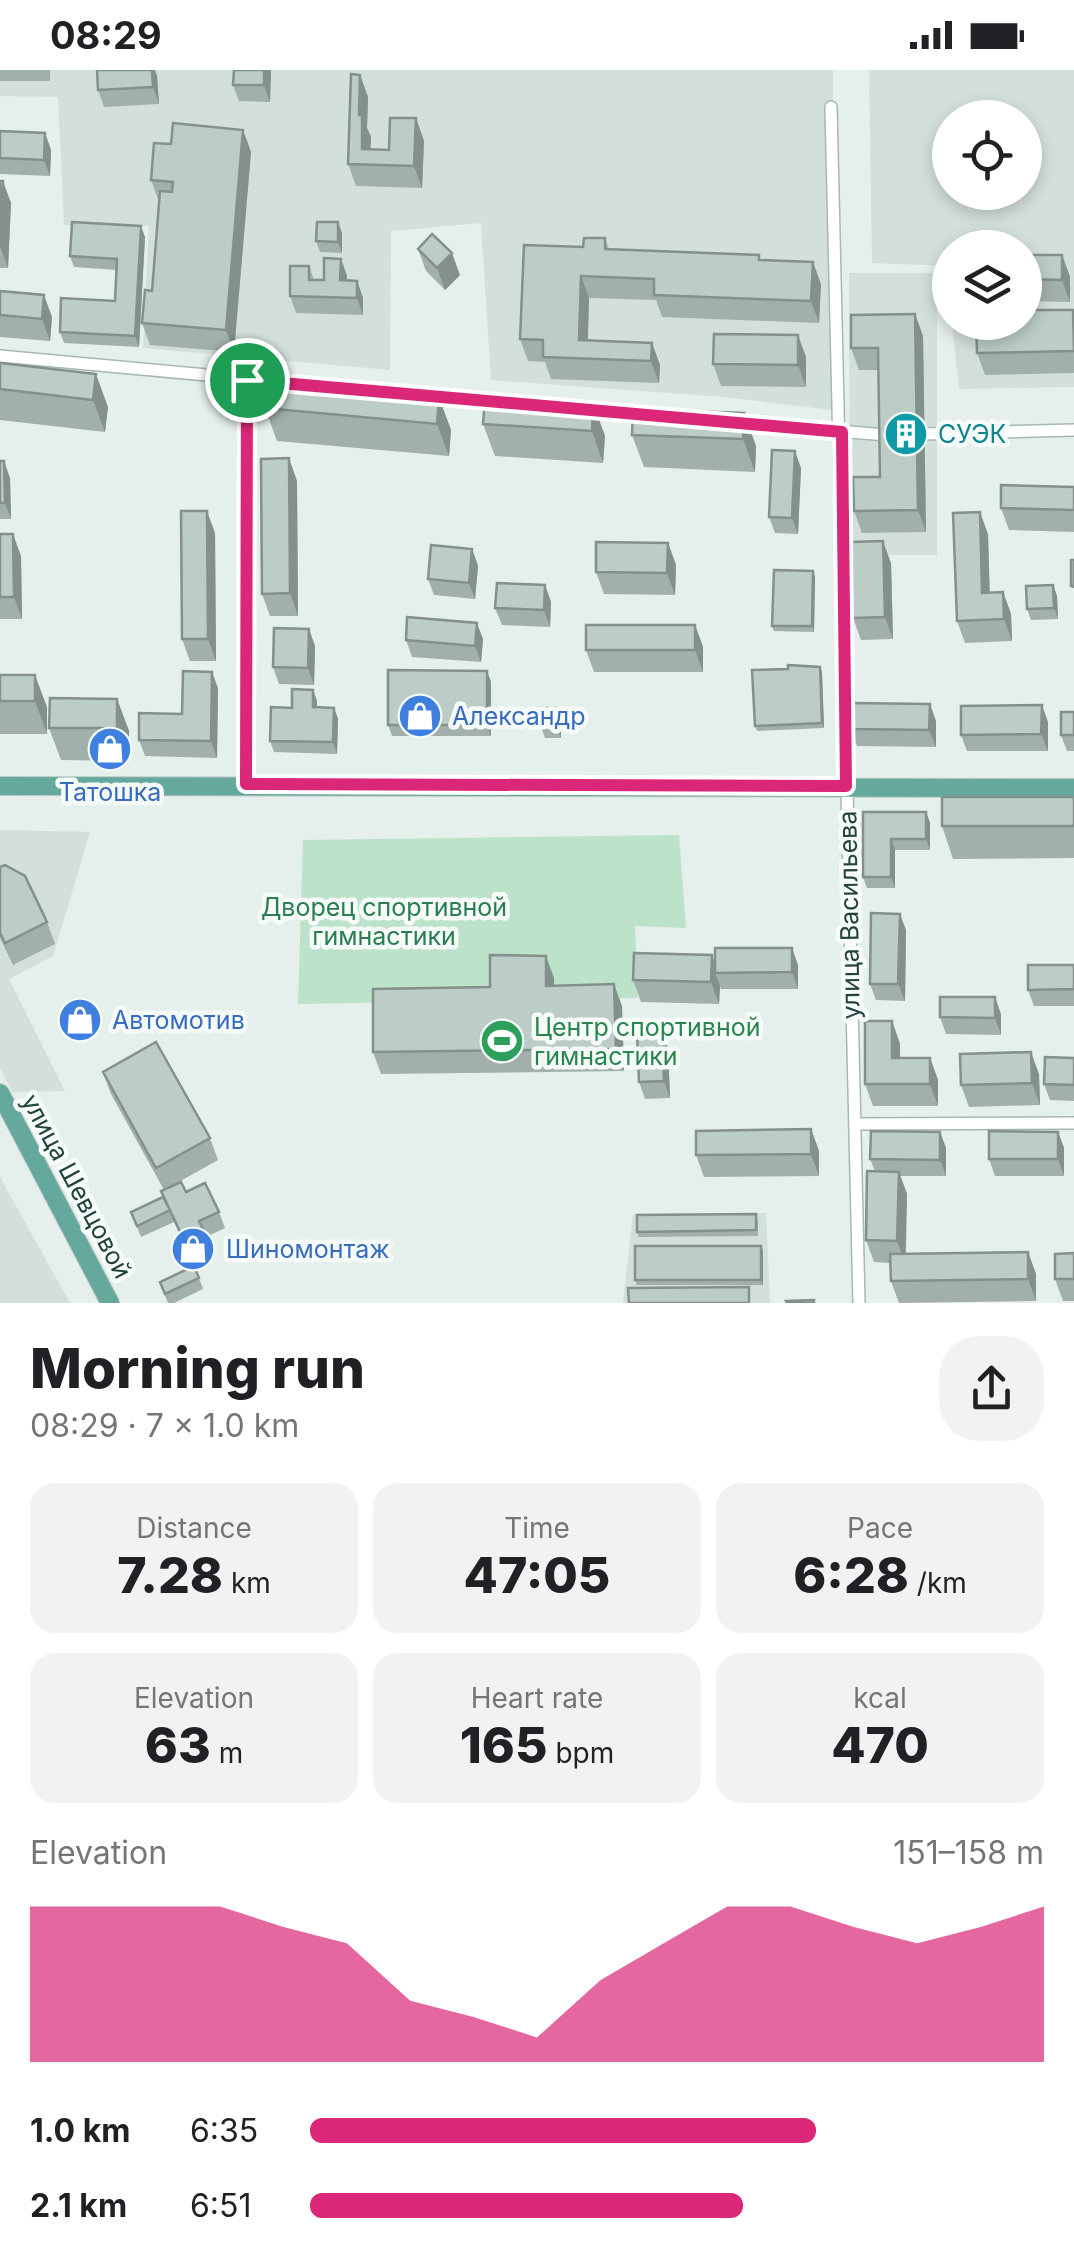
<!DOCTYPE html>
<html lang="en">
<head>
<meta charset="utf-8">
<style>
	body { margin:0; font-family:Inter,sans-serif; background:#f2f2f2; color:#202124; height:100vh; display:flex; flex-direction:column; font-size:38px; white-space:nowrap }
	* { box-sizing:border-box; margin:0 }
	p { font-size:32px; color:#757577 }
	.icon { flex:none; width:55px; height:55px; fill:none; stroke:currentColor; stroke-width:2; stroke-linecap:round; stroke-linejoin:round }
	.map { position:relative; height:1233px; overflow:hidden }
	.drawer { display:flex; flex-direction:column; background:#fff; flex:1 }
	.drawer>* { flex:none }
	.controls { position:absolute; left:932px; top:30px; display:grid; gap:20px }
	.controls a { display:grid; place-items:center; width:110px; height:110px; border-radius:50%; background:#fff; box-shadow:0 5px 15px #0003; font-size:50px }
	.pin { position:absolute; display:grid; place-items:center; width:85px; height:85px; color:#fff; margin:-42px; border:5px solid #fff; border-radius:50%; box-shadow:0 2px 10px #0007 }
	.round { display:grid; place-items:center; flex:none; width:105px; height:105px; border-radius:40px; background:#f2f2f2 }
	.summary { display:flex; align-items:center; justify-content:space-between; height:170px; padding:0 30px }
	h1 { font-size:55px; font-weight:800; line-height:75px }
	.stats { display:grid; grid-template-columns:repeat(3,1fr); gap:15px; height:170px; padding:10px 30px }
	.stats div { display:grid; align-content:center; border-radius:25px; background:#f2f2f2; text-align:center }
	.stats b { font-size:50px; font-weight:800 }
	.stats small { font-size:28px; font-weight:400 }
	.stats p { font-size:28px }
	.chart { height:280px; padding:20px 30px }
	.chart p { display:flex; justify-content:space-between }
	.chart svg { width:100%; height:180px; margin-top:10px; fill:#db2777; opacity:.7 }
	ul { padding:0 30px; list-style:none; font-size:32px }
	li { display:grid; grid-template-columns:160px 120px 1fr; align-items:center; height:75px }
	li i { height:25px; border-radius:12px; background:#db2777 }
	.status { display:flex; justify-content:space-between; align-items:center; height:70px; padding:0 50px; background:#fff; direction:ltr }
	.status svg { height:28px; fill:currentColor }
	.map>svg:first-child { display:block }
</style>
</head>
<body>
<div class="status"><b>08:29</b><svg viewBox="0 0 49 12"><path d="M0 12V9h3v3zM5 12V6h3v6zM10 12V3h3v9zM15 12V0h3v12zM26 1h20v11H26zM47 4h2v5h-2z"/></svg></div>
<div class="map">
<svg width="1074" height="1233" viewBox="0 0 1074 1233">
	<rect width="100%" height="100%" fill="#e5efeb"/>
	<path fill="#d3dfda" fill-rule="evenodd" d="M0,0H833L831,340L724,327L491,310L481,153L391,161L390,300L143,278L149,156L64,155L58,27L0,26Z
		M869,0H1074V317L959,319L952,253L1025,252V178H950V228L947,196L872,193ZM950,48H1025V122H950Z
		M849,203H937V485H850Z
		M0,760L90,762L53,886L9,909L65,1021L12,1022L0,998Z
		M0,1107L70,1233H0Z
		M766,1143L770,1233H623L633,1144Z"/>
	<path fill="#bce2c9" d="M679,765L686,858L635,856L638,928L298,934L303,770Z"/>
	<g fill="none" stroke-linecap="round" stroke-linejoin="round">
		<g stroke="#a7b8b3" stroke-width="14">
			<path id="minor" d="M831,37L859,1233
				M0,286L499,332
				M582,339L648,345
				M736,353L887,365
				M924,364L1074,360
				M246,714L247,309
				M855,1054L1074,1053"/>
		</g>
		<g stroke="#c1cac9" stroke-width="20">
			<path id="primary" d="M0,716L1074,718
				M0,1023L110,1233"/>
		</g>
		<use href="#minor" stroke="#fff" stroke-width="11"/>
		<use href="#primary" stroke="#65a99c" stroke-width="18"/>
	</g>
	<path fill="#a2b0ac" d="M0,0H50V11H0Z
		M97,0H155L157,6L159,34L104,37L98,20Z
		M271,0L270,32L239,31L233,15Z
		M360,5L368,27L367,58L371,67L370,79L389,80L416,48L424,71L422,118L356,116L348,94Z
		M243,60L251,82L234,282L150,275L142,253L152,221L159,132L151,110L171,74Z
		M0,61L45,63L51,80L50,106L0,104Z
		M0,111L11,133L8,198H0Z
		M338,152L342,163V183L320,182L316,171Z
		M145,167L139,277L64,273L60,262L115,231L117,200L74,197L70,186Z
		M605,168L609,179L759,185L760,190L821,214L819,253L662,247L656,230L589,228L588,270L652,273L660,295L659,313L551,309L545,292L528,291L520,269L583,177Z
		M418,179L460,205L445,220L426,201Z
		M1025,185H1062L1070,207V232L1025,231Z
		M341,189L347,206V211H357L363,228V245L296,243L290,226L309,196L314,210H324Z
		M0,221L52,247L50,271L0,267Z
		M1073,240L1074,243V303L985,305L977,283Z
		M915,244L923,266L926,462L862,463L854,441L880,407L878,300H859L851,278Z
		M806,287V317L721,316L713,294Z
		M0,293L108,337L105,362L0,350Z
		M439,328L451,360L449,386L277,371L265,338Z
		M593,334L605,366L603,393L495,386L483,354Z
		M744,343L756,376L755,402L644,397L632,365Z
		M0,391L10,408L11,449H0Z
		M801,398L798,464L775,463L769,447Z
		M297,411L298,546H270L262,524Z
		M1074,417V462L1009,460L1001,438Z
		M215,463L216,591H190L182,569Z
		M0,464L21,486L22,549H0Z
		M988,464L990,523L1003,522L1011,544L1012,571L965,573L957,551Z
		M668,473L676,495L675,525L604,524L596,502Z
		M472,479L478,496L475,529L434,525L428,509Z
		M891,493L893,569L861,570L853,548Z
		M815,506L814,562L774,561L772,556Z
		M545,515L551,532L550,557L502,555L495,538Z
		M1053,515L1057,526L1058,549L1031,550L1027,539Z
		M695,555L703,577V602H594L586,580Z
		M483,569L481,592L412,587L406,570Z
		M315,576L314,615L279,614L273,597Z
		M820,597L822,603L824,658L757,661L755,656Z
		M487,601L491,612V666H392L388,655Z
		M0,605L47,637V664H0Z
		M218,618L217,688L145,686L139,670L182,644Z
		M313,620L317,631V637L334,638L338,649L337,684L274,682L270,671L292,638Z
		M117,629L129,661V691L61,690L49,658Z
		M557,638L561,649V668H545L541,657Z
		M1074,642V681H1067L1061,665Z
		M936,651V677L857,676L851,659Z
		M1048,652V681H967L961,665Z
		M1074,727V788L953,789L942,756Z
		M863,742H926L930,753V780H895V818H867L863,807Z
		M0,797L47,852L55,874L13,895L0,868Z
		M906,860L905,931L876,930L870,914Z
		M712,885L715,893L798,895V919H721L720,916L719,934L641,932L633,910Z
		M1074,895V936H1034L1028,920Z
		M554,908V915L622,936L624,1001L381,1004L373,982L490,917Z
		M1001,944V965L946,964L940,947Z
		M892,951L900,974V988H930L938,1010V1036H873L865,1014Z
		M662,961L668,978L670,1028L645,1029L639,1012Z
		M1074,988V1031L1050,1030L1044,1014Z
		M103,1002L210,1068L218,1090L168,1118L186,1122L219,1142L225,1158L206,1167L210,1177L190,1187L174,1152L141,1167L131,1142L163,1127L164,1120L111,1024Z
		M1039,1004L1040,1035L969,1037L961,1015Z
		M811,1059L819,1081V1106L704,1107L696,1085Z
		M940,1062L946,1078V1106H900L907,1124L906,1184L1028,1182L1036,1204V1231L899,1233L891,1211L890,1193L874,1192L866,1170L875,1101L870,1089Z
		M1058,1062L1064,1078V1106H995L989,1089Z
		M758,1149V1166L639,1167L637,1162Z
		M761,1176L763,1182V1215H637L635,1210Z
		M1074,1183V1231H1063L1055,1209Z
		M199,1208L203,1219L174,1233H168L160,1212Z"/>
	<path fill="#84908c" d="M152,0H155L157,6L159,34L153,17Z
		M264,0H271L270,32L264,15Z
		M360,5L368,27L367,58L371,67L370,94L362,79L359,45Z
		M416,48L424,71L422,118L414,96Z
		M243,60L251,82L234,282L226,260Z
		M45,63L51,80L50,106L44,90Z
		M3,111L11,133L8,198L0,176Z
		M338,152L342,163V183L338,172Z
		M141,156L145,167L139,277L135,266Z
		M452,183L460,205L445,220L437,198Z
		M1062,185L1070,207V232L1062,210Z
		M341,189L347,206V227L340,210Z
		M813,192L821,214L819,253L811,231Z
		M581,206L589,228L587,288L579,270Z
		M357,211L363,228V245L357,228Z
		M44,225L52,247L50,271L42,249Z
		M915,244L923,266L926,462L918,440Z
		M798,265L806,287V317L798,295Z
		M652,273L660,295L659,313L651,291Z
		M96,304L108,337L105,362L93,330Z
		M439,328L451,360L449,386L437,354Z
		M593,334L605,366L603,393L592,361Z
		M744,343L756,376L755,402L743,369Z
		M795,381L801,398L798,464L792,448Z
		M289,388L297,411L298,546L290,523Z
		M4,391L10,408L11,449L5,433Z
		M207,441L215,463L216,591L208,569Z
		M980,442L988,464L990,545L982,523Z
		M13,464L21,486L22,549L14,527Z
		M883,471L891,493L893,569L885,547Z
		M668,473L676,495L675,525L667,503Z
		M472,479L478,496L475,529L469,513Z
		M813,501L815,506L814,562L812,556Z
		M545,515L551,532L550,557L544,540Z
		M1053,515L1057,526L1058,549L1054,538Z
		M1003,522L1011,544L1012,571L1004,549Z
		M477,553L483,569L481,592L475,576Z
		M695,555L703,577V602L695,580Z
		M309,559L315,576L314,615L308,598Z
		M820,597L822,603L824,658L822,653Z
		M487,601L491,612V666L487,655Z
		M212,602L218,618L217,688L211,671Z
		M35,605L47,637V664L35,631Z
		M313,620L317,631V648L313,637Z
		M117,629L129,661V691L117,658Z
		M930,634L936,651V677L929,660Z
		M1042,635L1048,652V681L1041,664Z
		M334,638L338,649L337,684L333,672Z
		M557,638L561,649V668L557,657Z
		M926,742L930,753V780L926,769Z
		M891,769L895,780V818L891,807Z
		M900,844L906,860L905,931L898,914Z
		M792,878L798,895V919L792,902Z
		M712,885L718,903H715L720,916L719,934L711,912Z
		M546,886L554,908V938L546,916Z
		M614,914L622,936L624,1001L616,979Z
		M995,927L1001,944V965L995,948Z
		M892,951L900,974V1010L892,988Z
		M662,961L668,978L670,1028L664,1011Z
		M1031,982L1039,1004L1040,1035L1032,1013Z
		M930,988L938,1010V1036L930,1014Z
		M811,1059L819,1081V1106L811,1084Z
		M940,1062L946,1078V1106L940,1090Z
		M1058,1062L1064,1078V1106L1058,1089Z
		M899,1102L907,1124L905,1193L897,1171Z
		M761,1176L763,1182V1215L761,1210Z
		M1028,1182L1036,1204V1231L1028,1209Z"/>
	<path fill="#bccdc8" stroke="#84908c" stroke-width="2.5" d="M97,0H152L153,17L98,20Z
		M234,0H264V15H233Z
		M351,4L360,5L359,45H362V79L389,80L390,48H416L414,96L348,94Z
		M173,53L243,60L226,260L142,253L145,220L152,221L160,121L172,122L173,112L151,110L154,73L171,74Z
		M0,61L45,63L44,90L0,88Z
		M0,111H3L0,176Z
		M72,152L141,156L135,266L60,262L61,228L115,231L117,189L70,186Z
		M317,152H338V172L316,171Z
		M432,164L452,183L437,198L418,179Z
		M584,168H605V179L759,185V190L813,192L811,231L654,225V209L581,206L579,270L652,273L651,291L543,287V270L520,269L524,175L583,177Z
		M1025,185H1062V210L1025,209Z
		M324,188L341,189L340,210L357,211V228L290,226V196H309V210H324Z
		M0,221L44,225L42,249L0,245Z
		M1025,240H1073L1074,281L977,283L976,252H1025Z
		M915,244L918,440L854,441L853,407H880L878,278H851V245Z
		M714,264L798,265V295L713,294Z
		M0,293L96,304L93,330L0,319Z
		M267,312L439,328L437,354L265,338Z
		M485,327L593,334L592,361L483,354Z
		M633,339L744,343L743,369L632,365Z
		M772,380L795,381L792,448L769,447Z
		M289,388L290,523L262,524L261,389Z
		M0,391H4L5,433H0Z
		M1001,415L1074,417V440L1001,438Z
		M181,441H207L208,569H182Z
		M980,442L982,523L1003,522L1004,549L957,551L953,443Z
		M0,464H13L14,527H0Z
		M883,471L885,547L853,548L852,472Z
		M596,472L668,473L667,503L596,502Z
		M431,475L472,479L469,513L428,509Z
		M1071,490H1074V517L1071,516Z
		M774,500L813,501L812,556H772Z
		M497,513L545,515L544,540L495,538Z
		M1053,515L1054,538L1027,539L1026,516Z
		M407,547L477,553L475,576L406,570Z
		M586,555H695V580H586Z
		M274,558L309,559L308,598L273,597Z
		M788,595L820,597L822,653L755,656L752,600L788,599Z
		M388,600L487,601V655H388Z
		M183,601L212,602L211,671L139,670V643L182,644Z
		M0,605H35V631H0Z
		M292,619L313,620V637L334,638L333,672L270,671L271,637L292,638Z
		M50,628L117,629V658H49Z
		M851,633L930,634L929,660L851,659Z
		M1042,635L1041,664L961,665V636Z
		M541,638H557V657H541Z
		M1061,642H1074V665H1061Z
		M942,727H1074V756H942Z
		M863,742H926V769H891V807H863Z
		M5,795L25,806L47,852L5,873L0,863V797Z
		M871,843L900,844L898,914H870Z
		M715,878H792V902L715,903Z
		M634,883L712,885L711,912L633,910Z
		M490,885L546,886V916L614,914L616,979L373,982V919L490,917Z
		M1028,895H1074V919L1028,920Z
		M940,927H995V948L940,947Z
		M865,951H892V988H930V1014H865Z
		M662,961L664,1011L639,1012L637,962Z
		M156,972L210,1068L156,1098L103,1002Z
		M1031,982L1032,1013L961,1015L960,984Z
		M1045,987L1074,988V1015L1044,1014Z
		M811,1059V1084L696,1085V1061Z
		M871,1061L940,1062V1090L870,1089Z
		M989,1061L1058,1062V1089H989Z
		M867,1101L899,1102L897,1171L866,1170Z
		M181,1112L186,1122L205,1113L219,1142L199,1151L204,1161L184,1170L161,1121Z
		M163,1127L170,1140L137,1156L131,1142Z
		M756,1144V1160L637,1162V1145Z
		M635,1176H761V1210H635Z
		M1028,1182V1209L891,1211L890,1184Z
		M1074,1183V1209H1055V1184Z
		M194,1196L199,1208L165,1224L160,1212Z
		M749,1217V1233H629L628,1218Z
		M814,1230V1233H787L786,1231Z"/>
	<g fill="none" stroke-linecap="round" stroke-linejoin="round">
		<g stroke="#fff" stroke-width="20">
			<path id="route" d="M247,310L842,362L846,716L246,714Z"/>
		</g>
		<use href="#route" stroke="#db2777" stroke-width="12"/>
	</g>
	<defs>
		<g id="building-disc" transform="scale(2.25)"><circle r="9.5" fill="#0f9aa8" stroke="#f6fbf9"/><path d="M-4-6H4V6H1V3H-1V6H-4ZM-2.5-4.3h1.7v1.8h-1.7ZM.8-4.3h1.7v1.8H.8ZM-2.5-1h1.7V.8h-1.7ZM.8-1h1.7V.8H.8Z" fill="#fff"/></g>
		<g id="shop-disc" transform="scale(2.25)"><circle r="9.5" fill="#3f7fe0" stroke="#f6fbf9"/><path d="M-5-2.5h2.3a2.7 3.5 0 0 1 5.4 0H5L5.5 6h-11ZM-1.5-2.5h3a1.5 2.3 0 0 0-3 0Z" fill="#fff"/></g>
		<g id="stadium-disc" transform="scale(2.25)"><circle r="9.5" fill="#2e9e5b" stroke="#f6fbf9"/><path d="M0-5a6.5 5 0 1 0 0 10a6.5 5 0 1 0 0-10ZM-3.5-1.8h7v3.6h-7Z" fill="#fff"/></g>
	</defs>
	<g fill-rule="evenodd">
		<use href="#building-disc" x="906" y="364"/>
		<use href="#shop-disc" x="420" y="646"/>
		<use href="#shop-disc" x="110" y="679"/>
		<use href="#shop-disc" x="80" y="950"/>
		<use href="#stadium-disc" x="502" y="971"/>
		<use href="#shop-disc" x="193" y="1179"/>
	</g>
	<g text-anchor="middle" stroke-width="9" stroke-linejoin="round" paint-order="stroke">
		<g font-size="25" fill="#0d838f" stroke="#f6fbf9" text-anchor="start">
			<text x="938" y="373">СУЭК</text>
		</g>
		<g font-size="25" fill="#366cbe" stroke="#f6fbf9" text-anchor="start">
			<text x="452" y="655">Александр</text>
			<text x="110" y="731" text-anchor="middle">Татошка</text>
			<text x="112" y="959">Автомотив</text>
			<text x="226" y="1188">Шиномонтаж</text>
		</g>
		<g font-size="25" fill="#287e50" stroke="#f6fbf9">
			<text x="384" y="846">Дворец спортивной<tspan x="384" dy="29">гимнастики</tspan></text>
		</g>
		<g font-size="25" fill="#22433d" stroke="#f6fbf9">
			<text transform="translate(849 845) rotate(-91)" y="9">улица Васильева</text>
			<text transform="translate(77 1116) rotate(62)" y="9">улица Шевцовой</text>
		</g>
		<g font-size="25" fill="#27864d" stroke="#f6fbf9" text-anchor="start">
			<text x="534" y="966">Центр спортивной<tspan x="534" dy="29">гимнастики</tspan></text>
		</g>
	</g>
</svg>
<div class="controls">
<a><svg class="icon" aria-label="locate" viewBox="0 0 24 24"><circle cx="12" cy="12" r="6"/><path d="M12 2v4M12 18v4M2 12h4M18 12h4"/></svg></a>
<a><svg class="icon" aria-label="layers" viewBox="0 0 24 24"><path d="M12 4l9 5-9 5-9-5zM3 14l9 5 9-5"/></svg></a>
</div>
<div class="pin" style="left:247px;top:310px;background:#1e9e55"><svg class="icon" aria-label="arrive" viewBox="0 0 24 24"><path d="M6 21V4h12l-3 4 3 4H6"/></svg></div>
</div>
<section class="drawer">
<div class="summary"><div><h1>Morning run</h1><p>08:29 · 7 × 1.0 km</p></div><a class="round"><svg class="icon" aria-label="share" viewBox="0 0 24 24"><path d="M12 15V3M7 8l5-5 5 5M5 13v7h14v-7"/></svg></a></div>
<div class="stats">
<div><p>Distance</p><b>7.28<small> km</small></b></div>
<div><p>Time</p><b>47:05</b></div>
<div><p>Pace</p><b>6:28<small> /km</small></b></div>
</div>
<div class="stats">
<div><p>Elevation</p><b>63<small> m</small></b></div>
<div><p>Heart rate</p><b>165<small> bpm</small></b></div>
<div><p>kcal</p><b>470</b></div>
</div>
<div class="chart"><p><span>Elevation</span>151–158 m</p>
<svg viewBox="0 0 160 44" preserveAspectRatio="none"><path d="M0 44V6L10 6L20 6L30 6L40 11L50 15L60 29L70 33L80 38L90 24L100 15L110 6L120 6L130 11L140 15L150 11L160 6V44z"/></svg>
</div>
<ul>
<li><b>1.0 km</b>6:35<i style="width:69%"></i></li>
<li><b>2.1 km</b>6:51<i style="width:59%"></i></li>
</ul>
</section>
</body>
</html>
